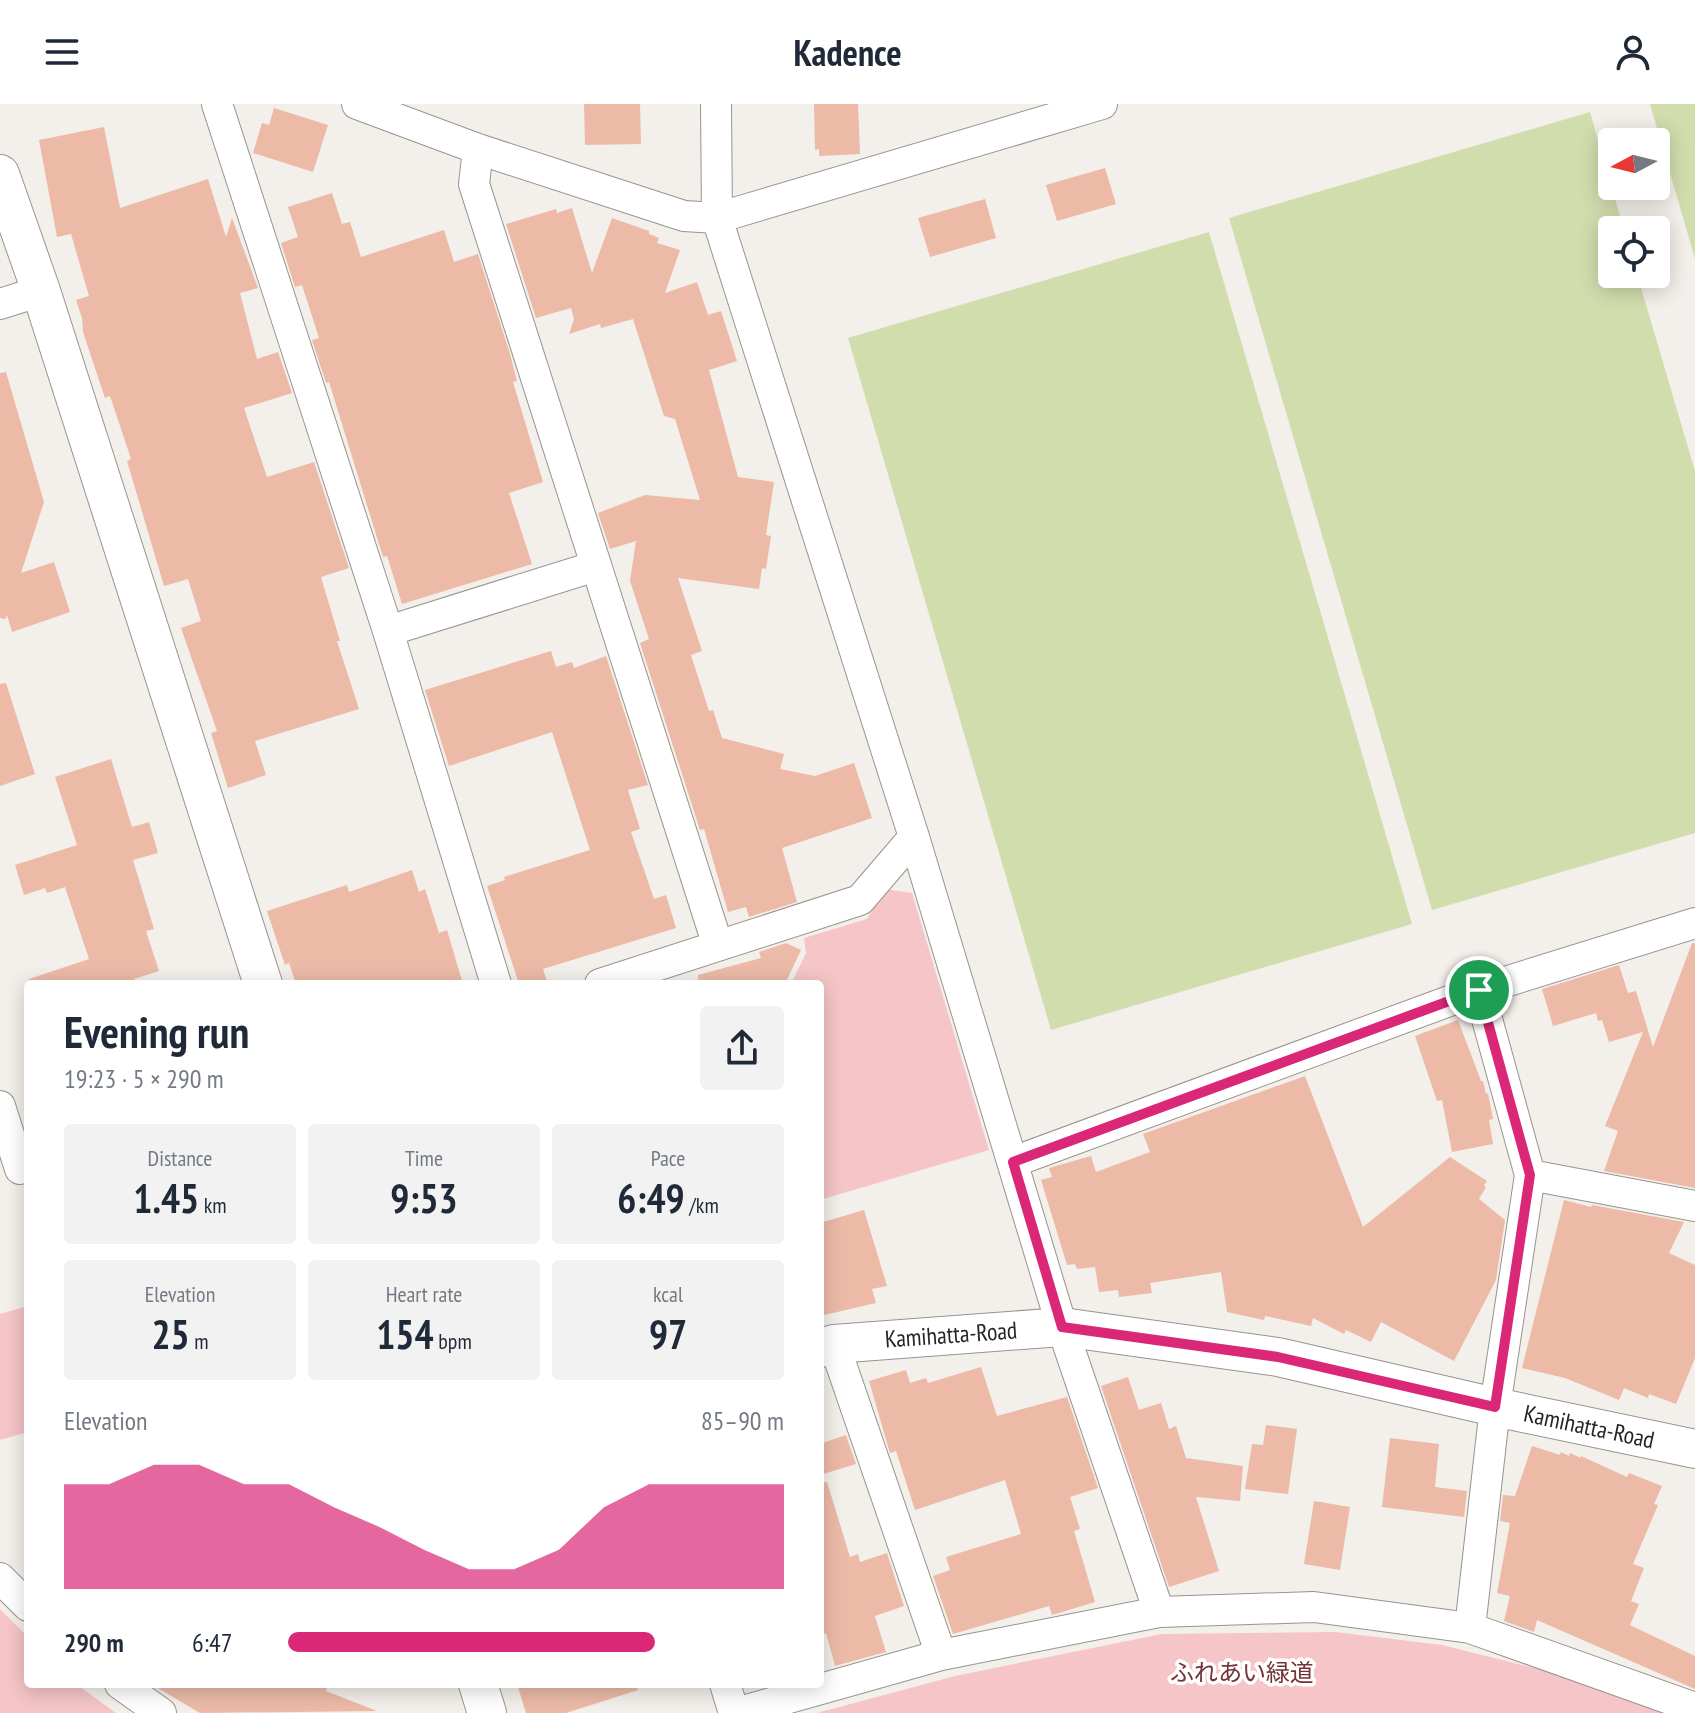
<!DOCTYPE html>
<html lang="en">
<head>
<meta charset="utf-8">
<style>
	body { margin:0; font-family:"PT Sans Narrow","Noto Sans JP",sans-serif; background:#f2f2f3; color:#1f2937; height:100vh; display:flex; flex-direction:column; font-size:30px; white-space:nowrap }
	* { box-sizing:border-box; margin:0 }
	p { font-size:26px; color:#747a83 }
	.icon { flex:none; width:44px; height:44px; fill:none; stroke:currentColor; stroke-width:2; stroke-linecap:round; stroke-linejoin:round }
	.map { position:relative; flex:1; overflow:hidden }
	.panel { position:absolute; left:24px; top:876px; width:800px; height:708px; display:flex; flex-direction:column; background:#fff; border-radius:8px; box-shadow:0 4px 20px #0003 }
	.panel>* { flex:none }
	.needle { width:52px; rotate:263deg }
	.buttons { position:absolute; left:1598px; top:24px; display:grid; gap:16px }
	.buttons a { display:grid; place-items:center; width:72px; height:72px; border-radius:8px; background:#fff; box-shadow:0 4px 20px #0003; font-size:40px }
	.pin { position:absolute; display:grid; place-items:center; width:68px; height:68px; color:#fff; margin:-34px; border:4px solid #fff; border-radius:50%; box-shadow:0 2px 8px #0007 }
	.round { display:grid; place-items:center; flex:none; width:84px; height:84px; border-radius:8px; background:#f2f2f3 }
	.head { display:flex; align-items:center; justify-content:space-between; height:136px; padding:0 40px }
	h1 { font-size:44px; font-weight:700; line-height:60px }
	.figures { display:grid; grid-template-columns:repeat(3,1fr); gap:12px; height:136px; padding:8px 40px }
	.figures div { display:grid; align-content:center; border-radius:8px; background:#f2f2f3; text-align:center }
	.figures b { font-size:40px; font-weight:700 }
	.figures small { font-size:22px; font-weight:400 }
	.figures p { font-size:22px }
	.chart { height:224px; padding:16px 40px }
	.chart p { display:flex; justify-content:space-between }
	.chart svg { width:100%; height:144px; margin-top:8px; fill:#db2777; opacity:.7 }
	ul { padding:0 40px; list-style:none; font-size:26px }
	li { display:grid; grid-template-columns:128px 96px 1fr; align-items:center; height:60px }
	li i { height:20px; border-radius:10px; background:#db2777 }
	header { display:flex; justify-content:space-between; align-items:center; height:104px; padding:0 40px; background:#fff; font-size:36px; font-weight:700 }
	.map>svg:first-child { display:block }
</style>
</head>
<body>
<header><svg class="icon" aria-label="menu" viewBox="0 0 24 24"><path d="M4 6h16M4 12h16M4 18h16"/></svg>Kadence<svg class="icon" aria-label="person" viewBox="0 0 24 24"><circle cx="12" cy="8" r="4"/><path d="M4 21q1-7 8-7t8 7"/></svg></header>
<div class="map">
<svg width="1695" height="1609" viewBox="0 0 1695 1609">
	<rect width="100%" height="100%" fill="#f3efea"/>
	<path fill="#f5c5c7" d="M884,785L912,789L989,1046L820,1096V880H791L806,849L804,834L867,815Z
		M28,1202V1328L0,1336V1210Z
		M0,1505L28,1533V1580H76L116,1609H0Z
		M1335,1528L1442,1541L1578,1575L1666,1609H817L955,1572L1162,1530Z"/>
	<path fill="#d2ddae" d="M1650,0H1695V155Z
		M1590,8L1624,126H1612V170H1637L1695,367V729L1432,806L1229,114Z
		M1209,128L1412,820L1051,926L848,234Z"/>
	<path fill="#ecbaa7" d="M584,0H640L641,40L585,41Z
		M814,0H858L860,50L819,52V45L815,46Z
		M274,4L328,21L313,68L253,49L262,19L269,21Z
		M104,23L120,104L208,75L226,133L232,114L258,184L240,189L257,255L278,248L292,289L244,304L267,373L314,358L349,464L321,473L340,537H337L359,605L255,637L266,671L228,684L211,629L217,627L181,524L201,517L188,475L164,482L127,357L131,355L110,292L105,294L83,228L82,214L76,196L89,192L71,130L57,133L39,36Z
		M1105,64L1116,100L1057,117L1046,81Z
		M332,89L342,120L350,118L361,153L444,126L454,158L478,150L510,250L517,277L513,278L543,378L509,389L532,460L402,500L387,452L383,453L329,278L326,279L312,236L319,234L302,181L295,183L281,139L298,133L288,103Z
		M985,95L996,134L930,153L918,114Z
		M572,104L592,169L612,114L649,127V130L659,134L657,139L680,146L665,189L697,178L708,211L721,207L737,257L709,266L738,373L774,378L766,431L771,432L766,465L762,464L759,485L678,474L702,547L691,551L709,607L713,606L722,634L784,650L780,665L815,672L854,659L872,714L782,744L797,798L749,813L746,803L728,808L704,725L700,726L640,539L649,535L630,477L636,437L610,445L598,409L645,391L700,396L675,315L664,312L633,215L601,224L600,220L569,230L574,215L571,204L536,214L506,120L556,105L557,109Z
		M6,268L44,398L21,469L54,458L70,508L12,528L7,511L5,515L0,514V269Z
		M551,547L556,563L572,558L574,564L606,552L648,681L628,686L640,725L631,728L654,795L666,791L676,824L543,865L548,880H519L487,782L505,776L504,773L590,746L552,628L449,662L425,586Z
		M6,579L35,670L0,682V580Z
		M111,655L132,723L149,718L158,749L133,756L154,825L146,827L159,867L134,875L135,880H30L29,875L89,855L65,783L47,789L45,784L24,791L15,761L77,741L55,673Z
		M412,766L419,788L425,785L439,829L447,826L463,880H296L289,859L285,861L267,807L347,781L349,788Z
		M786,839L801,846L785,880H699L698,871L761,854L759,848Z
		M1692,839H1695V1084L1604,1067L1618,1027L1605,1022L1643,928L1609,938L1602,916L1598,917L1596,909L1553,922L1542,885L1619,861L1628,889L1636,887L1653,943Z
		M1458,916L1481,977H1483L1486,990L1488,989L1493,1015L1489,1016L1493,1040L1452,1048L1442,996L1437,997L1415,932Z
		M1305,972L1363,1123L1450,1053L1487,1077L1484,1082L1486,1083L1479,1095L1505,1116L1496,1176L1454,1257L1381,1218L1371,1238L1346,1226L1344,1230L1313,1214L1311,1222L1265,1212L1264,1216L1227,1208L1221,1168L1150,1179L1152,1189L1119,1193L1118,1186L1099,1188L1095,1163L1077,1165L1075,1160L1067,1161L1041,1076L1052,1073L1049,1064L1091,1052L1096,1068L1150,1048L1143,1030Z
		M1564,1096L1591,1103L1592,1101L1684,1118L1669,1149L1695,1161V1254L1676,1300L1649,1290L1648,1294L1624,1284L1619,1296L1565,1274L1522,1264Z
		M864,1106L887,1182L872,1185L876,1199L820,1212V1119Z
		M981,1263L997,1312L1067,1293L1098,1384L1070,1393L1080,1425L1074,1427L1095,1498L1052,1511L1049,1502L953,1530L933,1472L950,1466L946,1453L1021,1430L1005,1376L915,1406L896,1347L890,1349L869,1277L906,1266L910,1279L926,1274L928,1279Z
		M1128,1273L1139,1306L1161,1299L1169,1325L1176,1322L1186,1354L1243,1362L1240,1397L1196,1393L1219,1467L1169,1483L1101,1282Z
		M1266,1321L1297,1325L1288,1390L1245,1385L1252,1340L1263,1341Z
		M846,1331L856,1360L820,1371V1340Z
		M1390,1334L1439,1340L1435,1383L1467,1387L1464,1413L1382,1403Z
		M1532,1342L1560,1351L1561,1348L1569,1352L1570,1349L1581,1354V1352L1627,1373L1629,1369L1662,1382L1654,1400L1658,1401L1633,1460L1644,1464L1631,1497L1639,1500L1630,1521L1695,1552V1585L1537,1516L1534,1528L1504,1517L1510,1492L1497,1489L1510,1419L1500,1417L1503,1391L1515,1392Z
		M827,1378L850,1453L858,1450L860,1458L887,1449L904,1502L875,1512L886,1548L835,1562L826,1529L820,1531V1379Z
		M1314,1397L1350,1403L1340,1466L1304,1460Z
		M151,1580H328L326,1587L377,1607L200,1609Z
		M517,1580H637L638,1586L566,1609H526Z"/>
	<g fill="none" stroke-linecap="round" stroke-linejoin="round">
		<g stroke="#98938f" stroke-width="32">
			<path id="minor" d="M217,0L388,527L496,880
				M357,0L478,45L684,112L717,114L1102,0
				M716,0L717,114L914,733L1062,1223L1159,1508
				M478,45L474,80L718,842
				M0,200L41,187
				M388,527L596,462
				M600,880L860,796L914,733
				M0,1002L20,1065
				M1013,1058L1479,886L1695,819
				M1530,1071L1695,1102
				M834,1240L941,1551
				M0,1474L28,1502
				M1470,1524L1495,1303L1530,1071L1479,886
				M120,1580L161,1609
				M725,1580L734,1609
				M736,1609L941,1551L1159,1508L1314,1503L1470,1524L1695,1604"/>
		</g>
		<g stroke="#98938f" stroke-width="40">
			<path id="tertiary" d="M0,70L41,187L263,880
				M820,1244L834,1240L1062,1223L1278,1253L1495,1303L1695,1345
				M478,1580L487,1609"/>
		</g>
		<use href="#minor" stroke="#fff" stroke-width="30"/>
		<use href="#tertiary" stroke="#fff" stroke-width="38"/>
	</g>
	<g fill="none" stroke-linecap="round" stroke-linejoin="round">
		<g stroke="#fff" stroke-width="16">
			<path id="route" d="M1479,886L1530,1071L1495,1303L1278,1253L1062,1223L1013,1058Z"/>
		</g>
		<use href="#route" stroke="#db2777" stroke-width="10"/>
	</g>
	<g text-anchor="middle" stroke-width="7" stroke-linejoin="round" paint-order="stroke">
		<g font-size="24" fill="#282624" stroke="#fff">
			<text transform="translate(951 1231) rotate(-4)" y="8">Kamihatta-Road</text>
			<text transform="translate(1589 1323) rotate(12)" y="8">Kamihatta-Road</text>
		</g>
		<g font-size="24" fill="#743239" stroke="#fff">
			<text x="1242" y="1577">ふれあい緑道</text>
		</g>
	</g>
</svg>
<div class="buttons">
<a><svg class="needle" viewBox="-14 -14 28 28"><path d="M0-13l5 13h-10z" fill="#e53935"/><path d="M0 13l5-13h-10z" fill="#747a83"/></svg></a>
<a><svg class="icon" aria-label="locate" viewBox="0 0 24 24"><circle cx="12" cy="12" r="6"/><path d="M12 2v4M12 18v4M2 12h4M18 12h4"/></svg></a>
</div>
<div class="pin" style="left:1479px;top:886px;background:#1e9e55"><svg class="icon" aria-label="arrive" viewBox="0 0 24 24"><path d="M6 21V4h12l-3 4 3 4H6"/></svg></div>
<section class="panel">
<div class="head"><div><h1>Evening run</h1><p>19:23 · 5 × 290 m</p></div><a class="round"><svg class="icon" aria-label="share" viewBox="0 0 24 24"><path d="M12 15V3M7 8l5-5 5 5M5 13v7h14v-7"/></svg></a></div>
<div class="figures">
<div><p>Distance</p><b>1.45<small> km</small></b></div>
<div><p>Time</p><b>9:53</b></div>
<div><p>Pace</p><b>6:49<small> /km</small></b></div>
</div>
<div class="figures">
<div><p>Elevation</p><b>25<small> m</small></b></div>
<div><p>Heart rate</p><b>154<small> bpm</small></b></div>
<div><p>kcal</p><b>97</b></div>
</div>
<div class="chart"><p><span>Elevation</span>85–90 m</p>
<svg viewBox="0 0 160 44" preserveAspectRatio="none"><path d="M0 44V12L10 12L20 6L30 6L40 12L50 12L60 19L70 25L80 32L90 38L100 38L110 32L120 19L130 12L140 12L150 12L160 12V44z"/></svg>
</div>
<ul>
<li><b>290 m</b>6:47<i style="width:74%"></i></li>
</ul>
</section>
</div>
</body>
</html>
